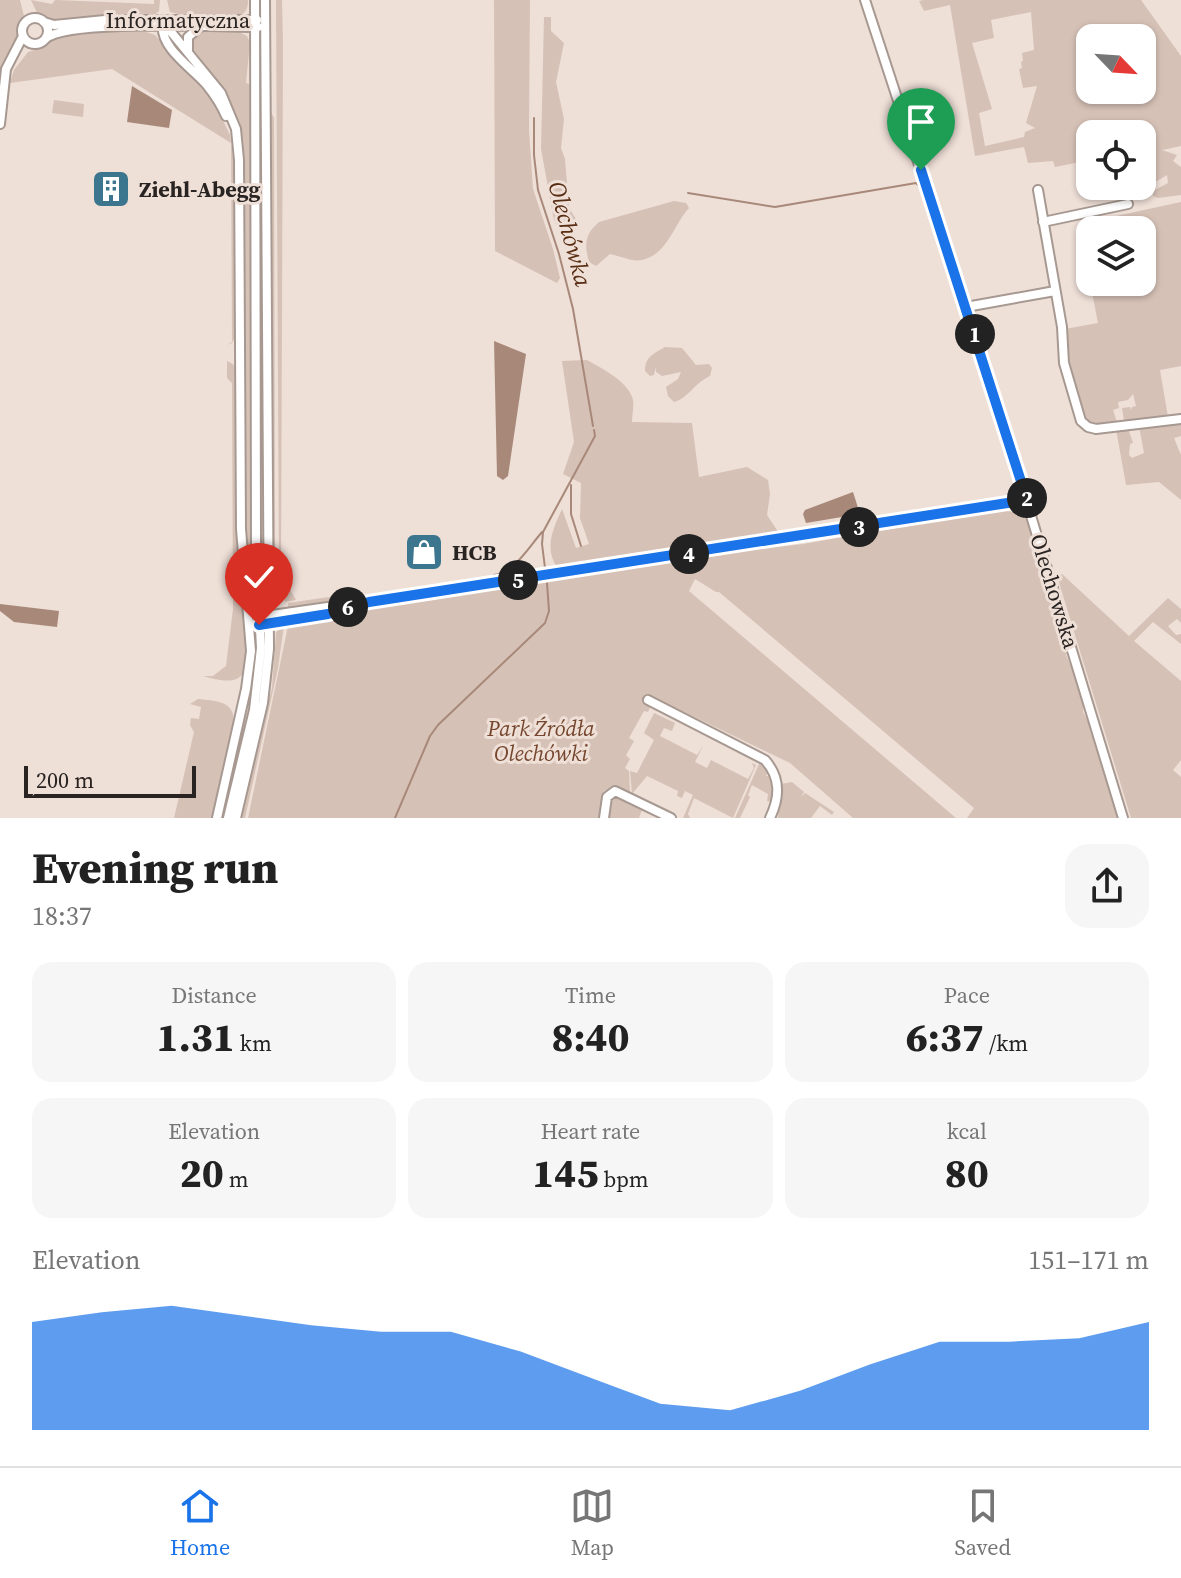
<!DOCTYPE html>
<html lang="en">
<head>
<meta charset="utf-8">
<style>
	body { margin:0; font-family:"Source Serif 4",serif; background:#f6f6f6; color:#222; height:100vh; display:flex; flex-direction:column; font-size:30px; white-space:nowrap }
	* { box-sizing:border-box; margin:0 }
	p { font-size:26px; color:#767676 }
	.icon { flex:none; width:44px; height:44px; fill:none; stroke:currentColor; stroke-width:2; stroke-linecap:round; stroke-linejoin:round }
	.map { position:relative; height:818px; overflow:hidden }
	.sheet { display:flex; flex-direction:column; background:#fff; flex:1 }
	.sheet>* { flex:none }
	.needle { width:52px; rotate:115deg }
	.controls { position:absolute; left:1076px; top:24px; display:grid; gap:16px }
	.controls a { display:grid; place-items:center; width:80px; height:80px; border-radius:16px; background:#fff; box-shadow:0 2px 6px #0004; font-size:40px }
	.scale { position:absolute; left:24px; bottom:20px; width:172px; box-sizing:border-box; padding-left:8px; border:4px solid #292321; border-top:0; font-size:22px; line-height:28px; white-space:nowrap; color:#292321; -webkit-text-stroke:6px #eedfd7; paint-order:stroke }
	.pin { position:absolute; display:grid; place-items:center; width:68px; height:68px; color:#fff; margin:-82px -34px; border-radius:50% 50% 50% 0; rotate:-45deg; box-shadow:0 0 8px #0007 }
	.pin .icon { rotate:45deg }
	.km { position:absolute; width:40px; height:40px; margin:-20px; border-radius:50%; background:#222; color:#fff; font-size:22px; line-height:40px; text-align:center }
	.round { display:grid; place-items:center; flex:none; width:84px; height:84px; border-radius:24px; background:#f6f6f6 }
	.summary { display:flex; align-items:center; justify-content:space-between; height:136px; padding:0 32px }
	h1 { font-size:44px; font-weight:800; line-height:60px }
	.figures { display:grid; grid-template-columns:repeat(3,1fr); gap:12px; height:136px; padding:8px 32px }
	.figures div { display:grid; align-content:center; border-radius:20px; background:#f6f6f6; text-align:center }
	.figures b { font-size:40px; font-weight:800 }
	.figures small { font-size:22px; font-weight:400 }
	.figures p { font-size:22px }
	.chart { height:224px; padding:16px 32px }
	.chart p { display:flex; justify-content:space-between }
	.chart svg { width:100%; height:144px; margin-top:8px; fill:#1a73e8; opacity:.7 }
	.dock { display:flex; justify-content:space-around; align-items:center; height:112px; border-top:2px solid #e0e0e0; background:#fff; font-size:22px; color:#767676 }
	.dock a { display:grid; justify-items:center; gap:4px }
	.dock .active { color:#1a73e8 }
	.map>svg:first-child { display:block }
</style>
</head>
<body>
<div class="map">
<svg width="1181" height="818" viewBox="0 0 1181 818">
	<rect width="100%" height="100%" fill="#eedfd7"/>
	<path fill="#d6c1b6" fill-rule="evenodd" d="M0,0H20L24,16L20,28L21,37L0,98Z
		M31,0L52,4L55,0L154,4V0H160L159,11L153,16H95L54,21L37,13Z
		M167,0H248C248,8 246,13 239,16H186L170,12Z
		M276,0H282L283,43L281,574L296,600L285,602L279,574Z
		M494,0H530L529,130L533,189L553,249L560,278L557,283L495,251Z
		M924,0H1141L1181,56V146L1162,150L1177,155L1173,161L1181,167V195L1158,198L1153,196V191L1168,183L1167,175L1157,181L1142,184V175L1146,169L1142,168V134H1090V160L1055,167L1053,161L1028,163L1024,147L975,156L950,5L924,11L919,1ZM1031,12L1034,50L1022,53L1023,61L1021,62L1022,68L1019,69L1023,88L1037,86L1026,123L1035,128L1025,132L1024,137L985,146L979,113L992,109L972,43L994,38L991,20ZM1090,38H1142V90H1090Z
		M544,17H551V31L564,43L556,82L564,119L561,148L565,159L569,208L579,224L574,232L572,245L567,244L554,220L541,149Z
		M95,32H146L155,35L213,100L230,135L235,172L236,335L232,343L227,345L232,342L231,143L112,69L10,83L14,70L28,52L43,47L56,37Z
		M200,32H239L247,36L250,43L246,83L249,84L251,101L253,598L250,599L244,533L243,156L241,145L191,51L193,37Z
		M258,41L262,140L265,598L260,509Z
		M269,41H271V112L274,118L275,555L271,543Z
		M54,100L84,104L83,117L52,113Z
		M674,201L686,203L689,208C674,224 668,254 642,260C632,262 620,256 610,254L596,266L589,262C584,244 585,234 599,222Z
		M1181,202V366L1160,370L1168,417L1128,424L1124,420L1122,408L1130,407L1131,410L1132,407L1136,406L1133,394L1128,400L1118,402L1119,408L1113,410L1118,425L1098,428L1084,421L1073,385L1065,329L1098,323L1090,282H1142V230H1090V281L1079,224Z
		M665,347L682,348L696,365L709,364L712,368L710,376C694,383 689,398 674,402L668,396L666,387L678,379L681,372L662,376L656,372V367L654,375L650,376L645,371C645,357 653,354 665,347Z
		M587,360C601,368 626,380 632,397C635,403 632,415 632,422L692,423L699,477L747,467L768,480L770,494L767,515L777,530V536L562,570L557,567C544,548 553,529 562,509L576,548L589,544L580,518L581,483L563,474L574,442L562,361Z
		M227,361L233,364L236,370C237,449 232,527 243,605C245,621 250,658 243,673C236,686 214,679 203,676H213L226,666L233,609L232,383L227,378Z
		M1181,422V436L1174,438L1181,455V500L1159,482L1126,485L1116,429L1128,428L1133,443L1130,444L1129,455L1132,458L1144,453L1139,426Z
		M1000,510C1030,513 1029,521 1036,548L1034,552L1045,571L1068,645L1066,655L1084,698L1083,712L1092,729L1119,818H967L974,808L719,592H716L695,579L689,591L956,818H853L790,763L672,706L649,703L650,707L648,712L644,711L629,738L634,741L626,755L630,759L625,768L629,771L630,793L615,788L604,791L601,818H248L288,626L325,621L329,617L364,606L707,555L803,544Z
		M1062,574L1129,636L1168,598L1181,609V623L1177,619L1168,626L1176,635L1181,634V644L1153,622L1134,641L1181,681V760L1173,770L1181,777V818H1131L1057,576Z
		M363,592L356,601L288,609V603Z
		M284,625L278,668L245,818H240L272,688L276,633L279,628Z
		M198,699C214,701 233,700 234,720L212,818H174L194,732L190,725L191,718L199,719L201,707L190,704Z
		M654,713L675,723L672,731L664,728L660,736L697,755L703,746L695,762L707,768L711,760L748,779L754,768L752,763L756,765L733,818L694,798L688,814L690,818H683L693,795L685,791L682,798L677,796L678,791L647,776L632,794L630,771L637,773L654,740L644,733Z
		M760,762L768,772L766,776H771L774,786L772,802L767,801L768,794L752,785L748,795L750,797L740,818H735Z
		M792,782L804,792L801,797L805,793L834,812L832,815L820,806L811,818H778L781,784Z
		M614,795L643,807L639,818H607L609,800Z"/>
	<path fill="#a88979" d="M132,86L172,110L169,128L127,122Z
		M494,341L526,354L508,476L503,480L497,476Z
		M853,492L860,514L806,523L803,514L805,510Z
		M0,604L59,611L57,627L14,622L0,611Z"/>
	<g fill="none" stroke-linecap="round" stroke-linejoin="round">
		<path stroke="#a88979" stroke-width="2" d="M534,118V155L538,190L559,254L573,309L593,426
			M688,193L775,207L916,183L921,188
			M571,485V514L581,546
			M545,568L542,544L543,532L595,436L594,430
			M494,575C514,573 529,547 542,532
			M395,818L430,736L438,725L545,623L549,611L547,583"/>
		<g stroke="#a79991" stroke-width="12">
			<path id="minor" d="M865,0L993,391L1123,818
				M22 31a13 13 0 1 1 26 0a13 13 0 1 1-26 0Z
				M164,20L167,27L221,93L236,129L239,160L241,529L251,651L246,689L217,818
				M44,22L54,25L105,20H257
				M163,24C159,47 192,68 206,84C214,94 221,104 226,116
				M45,39C67,19 221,27 258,27
				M188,51V37L200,27
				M0,124L6,69L23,36
				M1038,190L1062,327L1064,363L1081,421L1088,427L1096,429L1181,419
				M1043,222L1128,204
				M966,307L1055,291
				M265,616L571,572L1027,500
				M264,624L328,614L345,608
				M648,700L765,760C781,778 780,797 770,818
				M228,818L254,710L261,648L256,546L255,0
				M236,818L263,703L269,649L265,0
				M604,818L607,797L615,791L671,818"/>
		</g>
		<use href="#minor" stroke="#fff" stroke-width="8"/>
	</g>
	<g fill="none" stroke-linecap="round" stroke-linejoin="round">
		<g stroke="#fff" stroke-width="16">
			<path id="route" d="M259,625L328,614L369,602L1027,500L921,170"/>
		</g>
		<use href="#route" stroke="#1a73e8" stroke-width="10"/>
	</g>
	<defs>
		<g id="building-square" transform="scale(2)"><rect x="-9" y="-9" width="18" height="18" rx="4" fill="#3b758e" stroke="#eedfd7"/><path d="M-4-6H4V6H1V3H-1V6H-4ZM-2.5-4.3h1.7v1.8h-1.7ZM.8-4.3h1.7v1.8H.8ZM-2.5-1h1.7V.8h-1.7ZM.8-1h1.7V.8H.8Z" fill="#fff"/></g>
		<g id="shop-square" transform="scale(2)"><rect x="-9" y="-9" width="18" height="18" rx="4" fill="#3b758e" stroke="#eedfd7"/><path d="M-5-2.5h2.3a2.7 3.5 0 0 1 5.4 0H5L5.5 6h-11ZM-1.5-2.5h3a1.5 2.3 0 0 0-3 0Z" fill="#fff"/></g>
	</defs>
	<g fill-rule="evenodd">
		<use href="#building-square" x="111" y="189"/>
		<use href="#shop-square" x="424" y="552"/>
	</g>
	<g text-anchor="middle" stroke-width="6" stroke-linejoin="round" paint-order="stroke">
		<g font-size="22" fill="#292321" stroke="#eedfd7">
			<text x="178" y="28">Informatyczna</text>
			<text transform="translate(1055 591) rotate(73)" y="8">Olechowska</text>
		</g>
		<g font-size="22" font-weight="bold" fill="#292321" stroke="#eedfd7" text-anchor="start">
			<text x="139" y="197">Ziehl-Abegg</text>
			<text x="452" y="560">HCB</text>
		</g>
		<g font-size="22" font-style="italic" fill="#76472e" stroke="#eedfd7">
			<text x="541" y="736">Park Źródła<tspan x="541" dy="25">Olechówki</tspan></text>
		</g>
		<g font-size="24" font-style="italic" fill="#592d13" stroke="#eedfd7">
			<text transform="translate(570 234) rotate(75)" y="8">Olechówka</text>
		</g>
	</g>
</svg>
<div class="controls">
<a><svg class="needle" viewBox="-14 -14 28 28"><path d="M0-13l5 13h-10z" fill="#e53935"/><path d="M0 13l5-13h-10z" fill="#767676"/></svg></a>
<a><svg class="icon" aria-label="locate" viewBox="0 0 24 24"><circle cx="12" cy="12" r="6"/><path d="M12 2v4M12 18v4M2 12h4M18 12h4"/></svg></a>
<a><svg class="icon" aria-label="layers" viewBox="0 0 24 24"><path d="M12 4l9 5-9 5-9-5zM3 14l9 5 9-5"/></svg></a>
</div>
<div class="scale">200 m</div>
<div class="pin" style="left:921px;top:170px;background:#1e9e55"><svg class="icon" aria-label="arrive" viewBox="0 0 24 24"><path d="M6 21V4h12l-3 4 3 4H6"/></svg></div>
<div class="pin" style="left:259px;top:625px;background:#d93025"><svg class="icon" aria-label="check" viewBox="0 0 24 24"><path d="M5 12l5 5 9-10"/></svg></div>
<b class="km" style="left:975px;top:334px">1</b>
<b class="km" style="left:1027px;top:498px">2</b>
<b class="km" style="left:859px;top:527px">3</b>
<b class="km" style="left:689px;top:554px">4</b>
<b class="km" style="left:518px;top:580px">5</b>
<b class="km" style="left:348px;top:607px">6</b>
</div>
<section class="sheet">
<div class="summary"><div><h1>Evening run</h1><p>18:37</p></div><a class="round"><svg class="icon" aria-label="share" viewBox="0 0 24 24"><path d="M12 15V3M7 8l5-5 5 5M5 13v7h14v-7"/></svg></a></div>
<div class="figures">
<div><p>Distance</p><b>1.31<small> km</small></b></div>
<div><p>Time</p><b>8:40</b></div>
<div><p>Pace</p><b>6:37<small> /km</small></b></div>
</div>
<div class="figures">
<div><p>Elevation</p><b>20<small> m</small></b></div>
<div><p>Heart rate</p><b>145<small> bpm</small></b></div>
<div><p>kcal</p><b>80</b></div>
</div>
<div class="chart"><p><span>Elevation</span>151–171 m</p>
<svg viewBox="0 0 160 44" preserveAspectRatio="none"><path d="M0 44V11L10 8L20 6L30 9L40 12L50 14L60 14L70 20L80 28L90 36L100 38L110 32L120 24L130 17L140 17L150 16L160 11V44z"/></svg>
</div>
</section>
<nav class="dock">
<a class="active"><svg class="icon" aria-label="home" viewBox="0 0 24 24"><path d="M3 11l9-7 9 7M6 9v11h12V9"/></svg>Home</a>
<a><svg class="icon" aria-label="map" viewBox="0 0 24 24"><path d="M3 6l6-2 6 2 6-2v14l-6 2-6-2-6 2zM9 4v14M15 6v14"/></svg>Map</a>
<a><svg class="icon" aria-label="saved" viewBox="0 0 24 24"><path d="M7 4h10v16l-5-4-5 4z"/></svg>Saved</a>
</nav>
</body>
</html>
